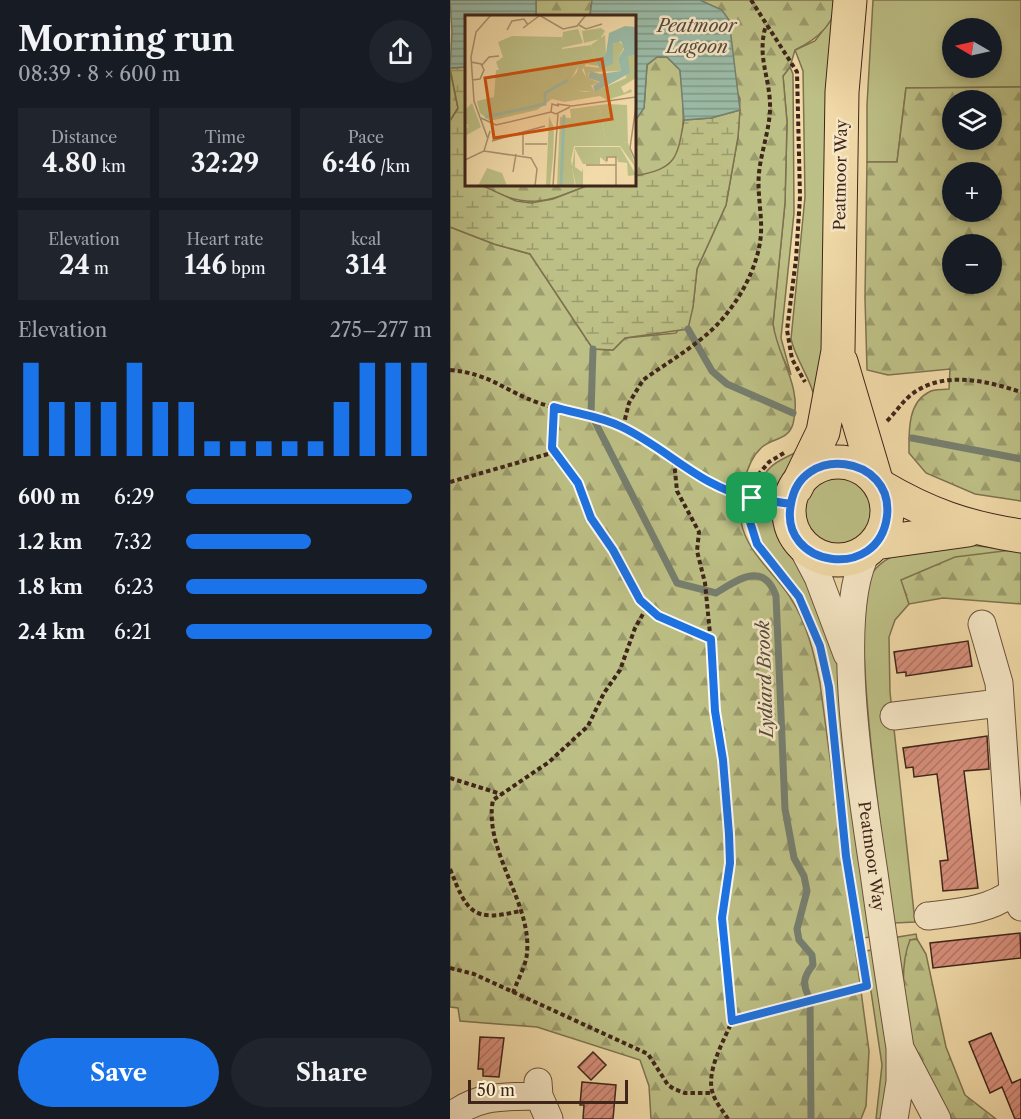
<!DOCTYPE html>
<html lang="en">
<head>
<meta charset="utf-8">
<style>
	body { margin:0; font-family:"Libre Caslon Text",serif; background:#20242c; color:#f1f3f6; height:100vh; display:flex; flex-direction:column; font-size:22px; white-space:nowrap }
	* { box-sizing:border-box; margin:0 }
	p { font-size:20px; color:#9ea1a6 }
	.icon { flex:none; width:33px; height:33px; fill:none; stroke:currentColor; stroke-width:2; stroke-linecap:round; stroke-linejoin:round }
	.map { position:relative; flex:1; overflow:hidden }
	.drawer { display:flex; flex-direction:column; background:#171b24; width:450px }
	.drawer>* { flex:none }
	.needle { width:39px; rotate:279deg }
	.tools { position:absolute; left:492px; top:18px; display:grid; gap:12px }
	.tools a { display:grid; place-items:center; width:60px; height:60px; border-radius:50%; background:#171b24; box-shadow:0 3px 9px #0003; font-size:30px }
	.scale { position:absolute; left:18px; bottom:15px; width:160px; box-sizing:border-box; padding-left:6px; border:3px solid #3f251a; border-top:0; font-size:16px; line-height:21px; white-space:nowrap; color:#3f251a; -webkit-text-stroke:4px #f7e8c7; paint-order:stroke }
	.pin { position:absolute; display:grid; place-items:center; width:51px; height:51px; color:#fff; margin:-26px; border-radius:12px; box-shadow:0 3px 9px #0006 }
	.round { display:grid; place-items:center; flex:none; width:63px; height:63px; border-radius:32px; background:#20242c }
	.headline { display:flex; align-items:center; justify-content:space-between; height:102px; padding:0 18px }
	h1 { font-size:33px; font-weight:800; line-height:45px }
	.figures { display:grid; grid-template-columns:repeat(3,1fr); gap:9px; height:102px; padding:6px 18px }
	.figures div { display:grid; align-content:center; border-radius:0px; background:#20242c; text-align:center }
	.figures b { font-size:26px; font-weight:800 }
	.figures small { font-size:16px; font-weight:400 }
	.figures p { font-size:16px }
	.chart { height:168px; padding:12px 18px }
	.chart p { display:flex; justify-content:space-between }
	.chart svg { width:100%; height:108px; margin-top:6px; stroke:#1a73e8; stroke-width:6 }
	.button { display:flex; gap:12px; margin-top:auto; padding:12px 18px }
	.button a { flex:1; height:69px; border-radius:36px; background:#1a73e8; color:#fff; font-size:24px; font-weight:800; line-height:69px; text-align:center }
	.button a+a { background:#20242c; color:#f1f3f6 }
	ul { padding:0 18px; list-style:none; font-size:20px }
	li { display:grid; grid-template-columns:96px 72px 1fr; align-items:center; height:45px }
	li i { height:15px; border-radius:8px; background:#1a73e8 }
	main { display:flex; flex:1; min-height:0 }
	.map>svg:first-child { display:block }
</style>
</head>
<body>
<main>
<section class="drawer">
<div class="headline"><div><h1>Morning run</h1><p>08:39 · 8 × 600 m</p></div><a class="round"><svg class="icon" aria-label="share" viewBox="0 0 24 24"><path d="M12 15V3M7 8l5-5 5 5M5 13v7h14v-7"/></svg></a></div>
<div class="figures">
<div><p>Distance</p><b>4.80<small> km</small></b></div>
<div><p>Time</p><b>32:29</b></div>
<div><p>Pace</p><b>6:46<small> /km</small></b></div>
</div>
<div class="figures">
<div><p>Elevation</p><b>24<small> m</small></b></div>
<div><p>Heart rate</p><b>146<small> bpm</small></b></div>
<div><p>kcal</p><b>314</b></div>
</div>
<div class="chart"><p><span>Elevation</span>275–277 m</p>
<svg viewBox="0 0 160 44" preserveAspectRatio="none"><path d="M5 44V6M15 44V22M25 44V22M35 44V22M45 44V6M55 44V22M65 44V22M75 44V38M85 44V38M95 44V38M105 44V38M115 44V38M125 44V22M135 44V6M145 44V6M155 44V6"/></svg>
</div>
<ul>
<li><b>600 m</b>6:29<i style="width:92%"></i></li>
<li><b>1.2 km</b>7:32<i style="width:51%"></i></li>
<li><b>1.8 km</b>6:23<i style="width:98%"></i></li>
<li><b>2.4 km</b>6:21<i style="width:100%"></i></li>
</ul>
<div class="button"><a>Save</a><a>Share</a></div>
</section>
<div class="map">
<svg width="571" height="1119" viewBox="0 0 571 1119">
	<defs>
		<pattern id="forest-firs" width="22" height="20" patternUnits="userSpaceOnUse" patternTransform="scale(1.5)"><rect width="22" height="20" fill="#bdc086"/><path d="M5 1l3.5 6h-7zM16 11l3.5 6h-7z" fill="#9b9c6d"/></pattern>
		<pattern id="wetland-marsh" width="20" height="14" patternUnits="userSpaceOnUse" patternTransform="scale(1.5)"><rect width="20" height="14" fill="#bdc086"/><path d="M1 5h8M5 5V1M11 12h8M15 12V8" fill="none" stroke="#9b9c6d"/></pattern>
		<pattern id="water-rules" width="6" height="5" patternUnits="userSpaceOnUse" patternTransform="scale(1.5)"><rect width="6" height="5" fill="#9bbba7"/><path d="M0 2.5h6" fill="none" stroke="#809887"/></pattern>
		<pattern id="building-hatch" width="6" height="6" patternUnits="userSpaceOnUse" patternTransform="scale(1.5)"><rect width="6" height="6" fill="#d88f7c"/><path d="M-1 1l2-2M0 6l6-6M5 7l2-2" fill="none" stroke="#b17565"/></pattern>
	</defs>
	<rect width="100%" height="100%" fill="#f2dba9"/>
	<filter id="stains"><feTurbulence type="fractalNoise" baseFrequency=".00333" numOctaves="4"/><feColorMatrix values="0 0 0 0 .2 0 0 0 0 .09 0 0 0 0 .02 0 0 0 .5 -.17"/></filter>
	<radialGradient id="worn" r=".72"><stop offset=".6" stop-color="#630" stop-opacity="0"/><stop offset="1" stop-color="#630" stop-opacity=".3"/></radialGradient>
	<path fill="#bdc086" stroke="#7e7250" stroke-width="1.5" fill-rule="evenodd" d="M423,0H571V87L456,88L447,162H417V105ZM502,28H542V68H502Z
		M386,13L376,342L365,400C361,378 346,361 341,339L355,197L353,71L345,50L365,41Z
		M340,67L343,74L344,213L331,338L341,375L326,343L323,324L335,203L337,122L333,76Z
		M347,452L326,487L308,489C314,467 327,461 347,452Z
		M354 511a34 34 0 1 1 68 0a34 34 0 1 1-68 0Z
		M305,508L320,515L335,546L352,570L387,658L420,937L413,938L397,824L383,686L374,645L352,595L311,541L306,531Z
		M520,545L562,550L452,581L459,604L445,620L439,637L440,692L465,922L444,923C436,867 396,607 423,572C444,544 490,547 520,545Z
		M466,934L467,939L460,940L457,1021L446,940L448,937Z
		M422,950L439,1058L433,1119H426L432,1065L415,951Z"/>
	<path fill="url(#forest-firs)" stroke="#7e7250" stroke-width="1.5" fill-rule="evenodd" d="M86,0H142L140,16H86Z
		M250,0H387C385,25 366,40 345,50L340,67L333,76L337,122L335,203L323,324C328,359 353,386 343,424C338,441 321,438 311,448C295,463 288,500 291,521C296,552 324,572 340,597C357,623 364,653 370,683L419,1051L416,1106L411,1119H201L199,1086L190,1060L87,1027L10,1021L8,1008L0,1007V227L44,244L80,254L143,349L163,350L175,338L226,333L243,307L247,269L276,205L288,137L290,99Z
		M207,57H217L230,70C233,95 240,152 216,168C207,174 195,174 185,176L184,121L194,108L197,65Z
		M0,70L8,108L0,121Z
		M571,87V501L525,494L476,473L459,453C459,433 457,403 479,392C484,389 493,390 499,389L500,369L438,375L417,370L415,298L417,162H447L456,88ZM502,100H542V140H502ZM542,172V212H502V172ZM542,244V284H502V244Z
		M31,185H139C95,203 75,210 31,185Z
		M562,550L571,552V604L493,598L459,604L451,580L505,557Z
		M467,939L476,954L496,1047L515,1095L546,1119H499C490,1105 478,1091 471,1076C457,1042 446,973 460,940Z"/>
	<path fill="url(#wetland-marsh)" stroke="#7e7250" stroke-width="1.5" d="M16,67V184L31,185L66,201L81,203L103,199L139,185L184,184L185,176C226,168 227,160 234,120L261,118L290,110L288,137L276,205L247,269L243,307L238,329L175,338L163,350L143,349L80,254L44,244L0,227V121L8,108L0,68Z"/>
	<path fill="url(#water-rules)" stroke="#767f6f" stroke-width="1.5" d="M0,0H86V16H16V67L0,68L2,32Z
		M142,0H250L272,10L279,20L290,110L261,118L234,120L230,70L217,57H207L197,65L194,108L185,121L184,16H140Z"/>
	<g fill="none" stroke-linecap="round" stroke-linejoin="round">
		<path stroke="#767f6f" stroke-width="7" d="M238,329L262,371L277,384L343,413
			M143,349L141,414L227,583L266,593C288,579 314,561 326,596L335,809L344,858L354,876L357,891L347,929L349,940L362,955L363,965C353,977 352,985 360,999L361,1119
			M462,438L571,459"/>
	</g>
	<path fill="url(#building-hatch)" stroke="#3f251a" stroke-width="1.5" d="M518,641L522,666L456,676V672L447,673L444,652Z
		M537,736L539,769L514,771L528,888L493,891L490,861L498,860L487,774L464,777L463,767L456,768L453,748Z
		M570,933L571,958L483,968L480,943Z
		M541,1033L562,1083L571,1079V1119H565L552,1087L540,1093L519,1042Z
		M30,1037L54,1038L49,1077L33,1076V1069H28Z
		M143,1052L156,1065L141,1080L128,1067Z
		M132,1082L166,1085L163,1119H133L134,1105H130Z"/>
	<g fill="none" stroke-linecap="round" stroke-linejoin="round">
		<g stroke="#6c523e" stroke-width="29">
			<path id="minor" d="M302,498L341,504
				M347,537L368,577L397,654
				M418,550C381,612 413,799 424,873C432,931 441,990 450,1048V1082L444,1119
				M532,624L549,683L560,845
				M444,716L549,703
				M571,842L560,845L563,892L571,907
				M478,916C509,912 538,911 563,892
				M452,1052L487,1119
				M89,1096L99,1119
				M0,1117C29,1094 53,1097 89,1096L88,1082"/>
		</g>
		<g stroke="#3f251a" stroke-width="35">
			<path id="major" d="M391,362L426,480
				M339 511a49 49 0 1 1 98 0a49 49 0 1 1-98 0Z
				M430,486C477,514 517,528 571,536
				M346,488L373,432L388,351L392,92L400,0
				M425,543L518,530"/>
		</g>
		<path stroke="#3f251a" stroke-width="4" stroke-dasharray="4.5 3" stroke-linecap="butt" d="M301,0L347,72L350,197L346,259L337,330L342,359L355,382
			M0,370C42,374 54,391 89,403C116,412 146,414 172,427C210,446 240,481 282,493
			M104,407L102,448L128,483L141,517L163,550L190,600L208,616L261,639
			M437,421C446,412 452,402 462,394C494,370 537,381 571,392
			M173,427L179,403L193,380C214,365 236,352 256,335C284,312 309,269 311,233C312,213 307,193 309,173C311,152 319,132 320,110C321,78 306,58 316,25
			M224,461L227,491L249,532L247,551L255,583L262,654L265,711L273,760L279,834L280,863L272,918L282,1021
			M308,475L319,462L334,453
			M0,482L105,452
			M300,521L307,544L348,597
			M0,778L51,794
			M0,869C17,911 21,923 70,911
			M0,968L24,974L198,1054L218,1085L224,1089L235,1093H262
			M63,993C67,981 76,966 77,953C82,903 33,850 43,800L99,762L138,726L154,693L170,670L185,628L197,607
			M278,1119C273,1111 266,1103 263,1094C255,1072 274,1041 282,1021L416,986"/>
		<use href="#minor" stroke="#f7e8c7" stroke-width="27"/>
		<use href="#major" stroke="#f2dba9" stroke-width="33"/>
	</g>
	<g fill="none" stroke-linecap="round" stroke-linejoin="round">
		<g stroke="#fff" stroke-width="12">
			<path id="route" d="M302,498C250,487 218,449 172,427C150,416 127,414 104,407L102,448L128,483L141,518L163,550L190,600L208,616L261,639L265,711L273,760L279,834L280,863L272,918L282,1021L417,986L396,856L379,687L370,646L349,597L307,544L300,522L302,498L341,504C350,443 444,455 437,516C429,583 328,567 341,504L306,499L302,498"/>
		</g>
		<use href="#route" stroke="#1a73e8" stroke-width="8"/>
	</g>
	<g text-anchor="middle" stroke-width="5" stroke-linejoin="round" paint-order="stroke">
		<g font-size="16" fill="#3f251a" stroke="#f7e8c7">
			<text transform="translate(390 175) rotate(-89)" y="6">Peatmoor Way</text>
			<text transform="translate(422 856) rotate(82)" y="6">Peatmoor Way</text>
		</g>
		<g font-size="18" font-style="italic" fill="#564a3d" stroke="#f7e8c7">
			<text x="247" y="32">Peatmoor<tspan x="247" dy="21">Lagoon</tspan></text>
			<text transform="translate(315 679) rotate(-92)" y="6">Lydiard Brook</text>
		</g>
	</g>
	<g transform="translate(15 15)">
		<rect width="171" height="171" fill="#f2dba9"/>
		<path d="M136,13L140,16L135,24L119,28L117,16ZM113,14L118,28L96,33L98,17ZM140,20L141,39L130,45L126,30ZM143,89L162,90L163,128L140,124L135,94L127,91ZM110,132H155L171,160L163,161L162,148L153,147L152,142L142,141V148L135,142V149H118L110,134V152L117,157L118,153V171H111L107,152Z" fill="#bdc086"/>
		<path d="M47,21L97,22V34L126,30L130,45L119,44L116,36L118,42L104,68L106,74L120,77L131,76L161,63L163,42L171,39V63L156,72L159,78L166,74L167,77L142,85L135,81L99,87L87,84L72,95L25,106L15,98L12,86L29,82L31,55H34L31,47L38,42L33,27ZM154,26L159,32L153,44L156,56L124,57L123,63L135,68L124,71L118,51L135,53L148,49L147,30ZM7,88L16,112L0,121V114L5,112L0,113L4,110L0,109V95ZM127,91L135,94L140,123L163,128L171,153L155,131H109L106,145L110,171H92L95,102L106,103L105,94ZM84,101L89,113L88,142L85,171H81Z" fill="#bdc086"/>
		<path d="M116,36L119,44L130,45L133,51L121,49L117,55L130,77L106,75L103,67L112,57Z" fill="#bdc086"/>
		<path d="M22,153L37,158L42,171H13Z" fill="#bdc086"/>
		<path d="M160,11L171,12V39L163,42L165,58L130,77L128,71L135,67L123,63L125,56L135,59L156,56L153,44L159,34L156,26L148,29V49L135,54L130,45L141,39L144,18Z" fill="#9bbba7"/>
		<path fill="none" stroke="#9bbba7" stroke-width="3" d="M20,102L80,89V78L103,65M96,171L99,100"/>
		<path fill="none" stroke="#aa9270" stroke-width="1.5" d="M74,0L98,14L112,11L121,0M114,10L121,14L137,9M58,13L74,1M42,15L47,6L59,4L63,10M6,47L16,49L19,55L15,64L7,65M17,50L24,42L34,41M92,89L107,91L171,82M94,91L87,89L86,97L91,99L105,92M171,91L165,133L171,147M16,103L31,110L86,97M58,117L80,111M23,124L9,86L6,42L11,17L26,0M27,126L58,117V140M60,129H82M19,136L66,143L72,154L70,171M0,145L19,136L25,116M142,146V142H151V171M121,150H151M48,157L51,139M88,171L93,98"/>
		<path fill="#cf510e" fill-opacity="0.15" stroke="#cf510e" stroke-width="3" d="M137,44L147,104L29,123L20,63Z"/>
		<rect width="171" height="171" fill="none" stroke="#3f251a" stroke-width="3"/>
	</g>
	<rect width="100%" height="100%" filter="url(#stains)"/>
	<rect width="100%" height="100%" fill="url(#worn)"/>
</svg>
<div class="tools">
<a><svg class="needle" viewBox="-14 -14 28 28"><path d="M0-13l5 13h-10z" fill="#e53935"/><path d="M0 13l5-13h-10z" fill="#9ea1a6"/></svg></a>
<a><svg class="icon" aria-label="layers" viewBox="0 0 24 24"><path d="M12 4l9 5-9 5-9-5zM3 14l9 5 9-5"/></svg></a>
<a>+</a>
<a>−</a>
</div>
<div class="scale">50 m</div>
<div class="pin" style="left:302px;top:498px;background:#1e9e55"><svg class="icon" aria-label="arrive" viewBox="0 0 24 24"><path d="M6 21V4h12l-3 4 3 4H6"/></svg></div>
</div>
</main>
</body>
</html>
